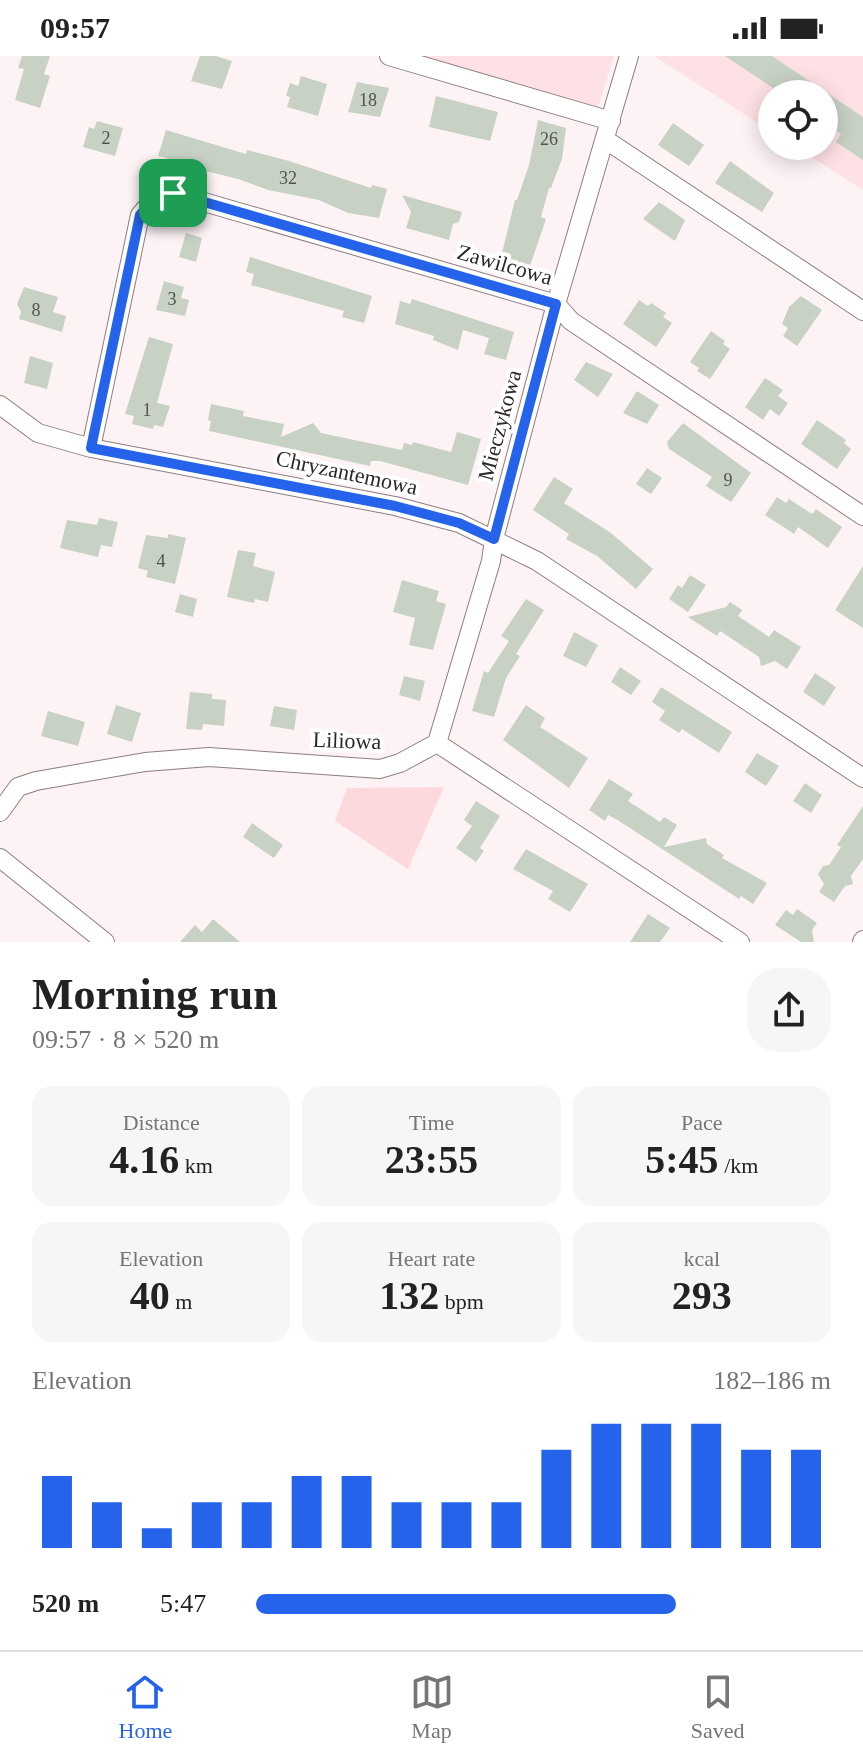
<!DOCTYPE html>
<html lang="en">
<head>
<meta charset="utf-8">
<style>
	body { margin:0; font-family:Georgia,serif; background:#f6f6f6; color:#222; height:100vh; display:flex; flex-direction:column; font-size:30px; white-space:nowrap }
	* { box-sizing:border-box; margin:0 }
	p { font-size:26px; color:#767676 }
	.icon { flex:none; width:44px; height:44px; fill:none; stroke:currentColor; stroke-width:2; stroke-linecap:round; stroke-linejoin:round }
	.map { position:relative; height:886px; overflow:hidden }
	.details { display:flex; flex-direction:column; background:#fff; flex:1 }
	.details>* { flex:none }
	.controls { position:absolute; left:758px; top:24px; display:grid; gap:16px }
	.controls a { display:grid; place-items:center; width:80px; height:80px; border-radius:50%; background:#fff; box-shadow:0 4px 20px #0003; font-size:40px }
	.pin { position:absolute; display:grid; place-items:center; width:68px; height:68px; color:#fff; margin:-34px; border-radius:16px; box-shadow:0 4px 12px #0006 }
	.round { display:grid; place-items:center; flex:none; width:84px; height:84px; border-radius:32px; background:#f6f6f6 }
	.headline { display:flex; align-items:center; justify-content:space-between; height:136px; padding:0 32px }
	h1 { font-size:44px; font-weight:700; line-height:60px }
	.stats { display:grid; grid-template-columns:repeat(3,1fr); gap:12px; height:136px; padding:8px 32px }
	.stats div { display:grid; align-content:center; border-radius:20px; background:#f6f6f6; text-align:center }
	.stats b { font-size:40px; font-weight:700 }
	.stats small { font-size:22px; font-weight:400 }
	.stats p { font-size:22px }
	.chart { height:224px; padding:16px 32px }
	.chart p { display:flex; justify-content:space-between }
	.chart svg { width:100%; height:144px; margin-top:8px; stroke:#2563eb; stroke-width:6 }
	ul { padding:0 32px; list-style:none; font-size:26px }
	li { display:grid; grid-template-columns:128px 96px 1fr; align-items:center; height:60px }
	li i { height:20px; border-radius:10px; background:#2563eb }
	.status { display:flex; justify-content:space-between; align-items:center; height:56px; padding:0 40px; background:#fff; direction:ltr }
	.status svg { height:22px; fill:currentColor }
	.menu { display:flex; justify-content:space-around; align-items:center; height:112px; border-top:2px solid #e0e0e0; background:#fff; font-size:22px; color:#767676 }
	.menu a { display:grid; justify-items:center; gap:4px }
	.menu .on { color:#2563eb }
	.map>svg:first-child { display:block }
</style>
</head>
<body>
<div class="status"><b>09:57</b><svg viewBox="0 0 49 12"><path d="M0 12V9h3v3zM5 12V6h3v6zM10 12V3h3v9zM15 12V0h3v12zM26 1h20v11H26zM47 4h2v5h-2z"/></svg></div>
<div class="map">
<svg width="863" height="886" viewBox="0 0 863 886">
	<rect width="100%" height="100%" fill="#fef3f4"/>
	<path fill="#fde1e5" d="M410,0H614L598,52Z
		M654,0H863V134L794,90H824V38H772V76Z"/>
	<path fill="#fdd8dd" d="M444,731L408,813L335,765L347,732Z"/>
	<path fill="#c7d2c5" d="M22,0H50L44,18L50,20L40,52L15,44L24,13L18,12Z
		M200,0H216L232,5L222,33L191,25Z
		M725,0H772L863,61V104L836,86L841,78L824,66V38H782Z
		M301,20L327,28L318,60L287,51L290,41L286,40L290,27L298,30Z
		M357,26L389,32L380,61L348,56Z
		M436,40L498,56L490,85L429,71Z
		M538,64L566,72L562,103L551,132H549L541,161L546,163L529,213L500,205L515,144H517L529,109Z
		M97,65L123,72L115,100L83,91L89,71L94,73Z
		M673,67L704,89L689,110L658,89Z
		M166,74L246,98L247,94L289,105L371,132L372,129L387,133L379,162L348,157L319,144L268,134L238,123L166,105L167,102L158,100Z
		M730,105L774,137L762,156L715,127Z
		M402,139L462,156L459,166L453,168L449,184L406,172L411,156Z
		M659,146L685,164L675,185L643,163Z
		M186,177L202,182L196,206L179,201Z
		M250,201L372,240L364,267L342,261L344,255L251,229L254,218L246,216Z
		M164,225L184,231L181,242L189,244L185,260L156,254Z
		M24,231L58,241L53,256L66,260L62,276L19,263L21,256L17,248Z
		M801,240L822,254L797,290L783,280L788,272L782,268L789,251Z
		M412,243L514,276L506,304L484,298L489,282L463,274L458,294L433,284L434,280L395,268L400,245L410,248Z
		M639,244L648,250L651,247L666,257L663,261L672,267L656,291L623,268Z
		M711,275L725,285L723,288L730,293L710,323L697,315L699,312L690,306Z
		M149,281L173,288L157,347L170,350L163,371L154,369L153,373L132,368L134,360L125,358Z
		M30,300L53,307L47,333L24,327Z
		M586,306L613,318L598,341L574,324Z
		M765,322L783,334L778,340L788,347L779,360L770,353L763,364L745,351Z
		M637,335L659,349L647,368L623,357Z
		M211,348L244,355L243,360L284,368L281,381L313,367L321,377L402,394L404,387L412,389L413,386L451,396L457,376L481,383L468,429L380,405H371L370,410L209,375L211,365L208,364Z
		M817,364L846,384L844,387L851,393L837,413L801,388Z
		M683,367L751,417L731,446L706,430L712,421L669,393L667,386Z
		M647,412L662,422L651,438L636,428Z
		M554,421L573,433L564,447L611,477L653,513L636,533L597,500L566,483L569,478L533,454Z
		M777,441L786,447L789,443L812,458L816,453L842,471L828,492L798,471L794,478L765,459Z
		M99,462L118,466L112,491L101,489L98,501L60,492L67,464L97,469Z
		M168,478L186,482L175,528L146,521L148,515L138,512L146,479L168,482Z
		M238,494L256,497L253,510L275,516L268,546L255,543L254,547L227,541Z
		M863,510V572L835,554Z
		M690,519L706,529L688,556L669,543L678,529L682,532Z
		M402,524L439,535L436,545L446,548L433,594L409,589L415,562L393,556Z
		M180,538L197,543L193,561L175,556Z
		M526,543L544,554L516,598L520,600L506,622L494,661L472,655L484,615L488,617L509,585L501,580Z
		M730,546L742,554L738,560L769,581L774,574L801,591L787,613L775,605L761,610L759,601L720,575L717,580L688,561L726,551Z
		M574,576L598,589L586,611L563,600Z
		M620,611L641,625L631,639L611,626Z
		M815,617L836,631L824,650L803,636Z
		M404,620L425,625L420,645L399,639Z
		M661,631L732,676L719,697L682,673L679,677L659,664L665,655L652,646Z
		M190,636L212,638V643L226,644L224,670L203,668L202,674L186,673Z
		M116,649L141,657L132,686L107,678Z
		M526,649L545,662L540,671L588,702L569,732L503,684Z
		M274,650L297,654L294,674L270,670Z
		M48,655L85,666L78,690L41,680Z
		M757,697L779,710L766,730L745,716Z
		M609,723L633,738L628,745L660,766L664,761L677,769L664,791L706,782L707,788L724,799L722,802L767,827L753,848L741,840L739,843L616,763L608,759L605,765L589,754Z
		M805,727L822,739L811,757L793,745Z
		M476,745L500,760L480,792L484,795L476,806L456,792L472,770L464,764Z
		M863,750V803L851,820L853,828L845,830L834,846L819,836L824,828L818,818L823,810L829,809L841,791L837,789Z
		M252,767L283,789L274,802L243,781Z
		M526,793L588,828L570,856L548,843L553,835L513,813Z
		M797,853L817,867L812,874L814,886H801L775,869L786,854L793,859Z
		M648,858L670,872L660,886H630Z
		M213,863L240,886H180L195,869L202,876Z"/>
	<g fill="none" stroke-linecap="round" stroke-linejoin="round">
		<g stroke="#8d7d7f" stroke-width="20">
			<path id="minor" d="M389,0L611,65
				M606,84L863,255
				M0,349L38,377L91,392L395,450L459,467L537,505L863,722
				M91,392L140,159L152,145L173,137L556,248L571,265L863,460
				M437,687L491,505L494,483L556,248L629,0
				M437,687L740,886
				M0,756L18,731L36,725L145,706L209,701L380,713L400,707L437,687
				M0,802L105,886
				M862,886L863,884"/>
		</g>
		<use href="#minor" stroke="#fff" stroke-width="18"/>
	</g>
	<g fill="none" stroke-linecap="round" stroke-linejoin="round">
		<g stroke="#fff" stroke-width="16">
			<path id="route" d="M173,137L556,248L494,483L459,467L395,450L91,392L140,159L152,145Z"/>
		</g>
		<use href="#route" stroke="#2563eb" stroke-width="10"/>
	</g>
	<g text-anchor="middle" stroke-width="8" stroke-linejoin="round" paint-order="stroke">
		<g font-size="18" fill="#54524f">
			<text x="368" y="50">18</text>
			<text x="106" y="88">2</text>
			<text x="549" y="89">26</text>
			<text x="288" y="128">32</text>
			<text x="172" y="249">3</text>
			<text x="36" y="260">8</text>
			<text x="147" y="360">1</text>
			<text x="728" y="430">9</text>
			<text x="161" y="511">4</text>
		</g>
		<g font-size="22" fill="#2e2728" stroke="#fff">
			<text transform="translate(505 208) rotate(16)" y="8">Zawilcowa</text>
			<text transform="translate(499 369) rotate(-75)" y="8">Mieczykowa</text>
			<text transform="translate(347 416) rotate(12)" y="8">Chryzantemowa</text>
			<text transform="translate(347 684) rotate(2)" y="8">Liliowa</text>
		</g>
	</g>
</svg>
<div class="controls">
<a><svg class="icon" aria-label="locate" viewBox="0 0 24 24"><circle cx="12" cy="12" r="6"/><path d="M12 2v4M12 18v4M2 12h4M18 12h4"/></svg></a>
</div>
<div class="pin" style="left:173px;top:137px;background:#1e9e55"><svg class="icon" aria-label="arrive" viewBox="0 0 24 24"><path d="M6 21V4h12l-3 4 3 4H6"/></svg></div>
</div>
<section class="details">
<div class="headline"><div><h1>Morning run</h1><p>09:57 · 8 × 520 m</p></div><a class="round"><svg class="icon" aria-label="share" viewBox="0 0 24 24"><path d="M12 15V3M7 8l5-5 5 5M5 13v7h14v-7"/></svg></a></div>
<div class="stats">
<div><p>Distance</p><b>4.16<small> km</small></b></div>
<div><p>Time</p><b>23:55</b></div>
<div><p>Pace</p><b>5:45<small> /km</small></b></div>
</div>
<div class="stats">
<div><p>Elevation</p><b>40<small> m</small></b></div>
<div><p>Heart rate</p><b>132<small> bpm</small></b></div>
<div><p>kcal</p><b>293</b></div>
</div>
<div class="chart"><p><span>Elevation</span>182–186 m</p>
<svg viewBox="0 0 160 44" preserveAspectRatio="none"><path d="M5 44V22M15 44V30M25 44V38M35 44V30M45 44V30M55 44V22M65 44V22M75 44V30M85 44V30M95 44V30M105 44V14M115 44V6M125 44V6M135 44V6M145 44V14M155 44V14"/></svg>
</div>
<ul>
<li><b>520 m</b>5:47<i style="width:73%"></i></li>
</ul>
</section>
<nav class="menu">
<a class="on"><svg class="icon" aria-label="home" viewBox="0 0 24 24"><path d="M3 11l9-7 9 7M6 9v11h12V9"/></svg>Home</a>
<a><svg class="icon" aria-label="map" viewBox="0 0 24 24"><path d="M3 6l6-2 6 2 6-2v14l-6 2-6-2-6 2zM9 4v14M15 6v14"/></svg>Map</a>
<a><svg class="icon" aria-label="saved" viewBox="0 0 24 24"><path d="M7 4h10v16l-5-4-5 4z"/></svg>Saved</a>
</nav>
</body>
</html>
